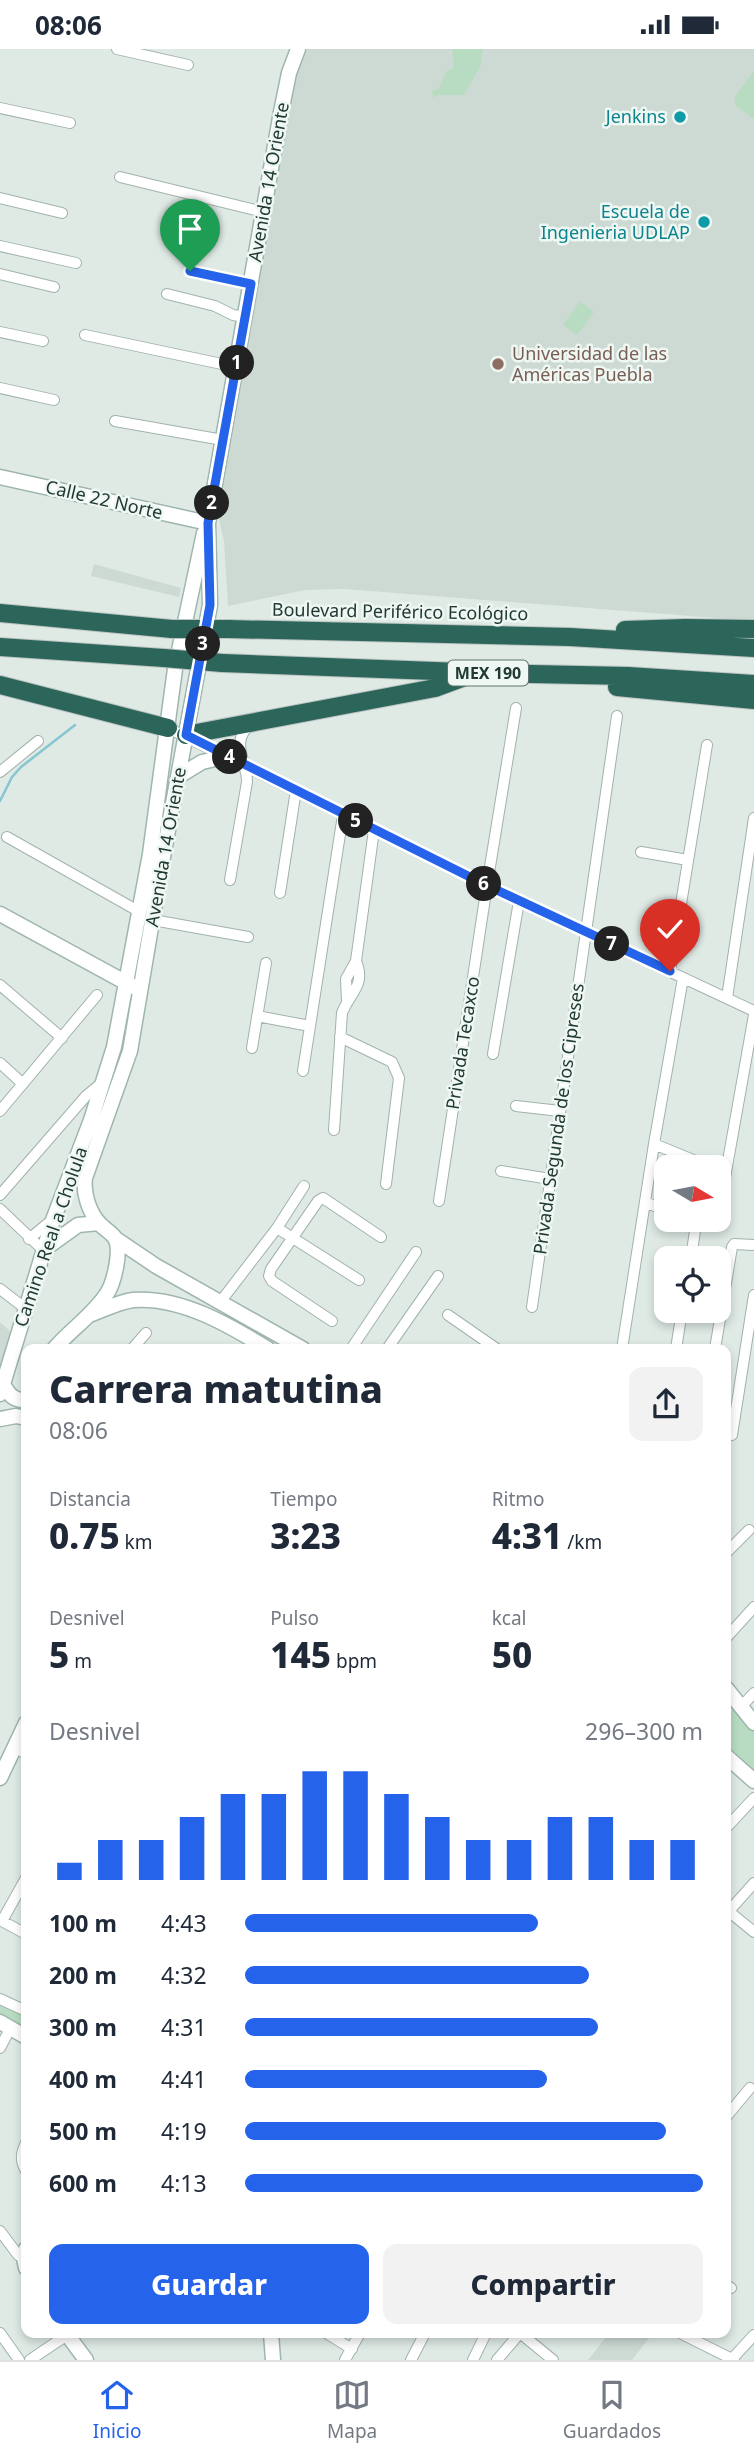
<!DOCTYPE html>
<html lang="es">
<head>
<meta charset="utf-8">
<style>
	body { margin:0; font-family:"Noto Sans",sans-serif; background:#f2f2f3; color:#1f2937; height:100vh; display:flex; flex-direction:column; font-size:26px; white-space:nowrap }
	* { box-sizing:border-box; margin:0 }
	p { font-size:23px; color:#747a83 }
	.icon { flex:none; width:38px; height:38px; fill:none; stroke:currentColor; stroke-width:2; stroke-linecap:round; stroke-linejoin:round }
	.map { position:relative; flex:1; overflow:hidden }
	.panel { position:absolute; left:21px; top:1295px; width:710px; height:994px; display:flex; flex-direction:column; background:#fff; border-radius:14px; box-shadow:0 4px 10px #0003 }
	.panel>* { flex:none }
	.needle { width:46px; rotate:100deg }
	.buttons { position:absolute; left:654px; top:1106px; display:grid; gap:14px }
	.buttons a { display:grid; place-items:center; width:77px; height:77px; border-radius:14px; background:#fff; box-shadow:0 4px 10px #0003; font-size:35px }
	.pin { position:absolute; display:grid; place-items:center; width:60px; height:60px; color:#fff; margin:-72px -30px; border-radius:50% 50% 50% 0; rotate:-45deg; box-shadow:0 0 7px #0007 }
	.pin .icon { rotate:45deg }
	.km { position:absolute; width:35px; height:35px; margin:-18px; border-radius:50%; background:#222; color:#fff; font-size:19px; line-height:35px; text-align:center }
	.round { display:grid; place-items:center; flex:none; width:74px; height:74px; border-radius:14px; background:#f2f2f3 }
	.headline { display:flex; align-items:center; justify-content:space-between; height:119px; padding:0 28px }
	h1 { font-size:38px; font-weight:800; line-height:52px }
	.figures { display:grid; grid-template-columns:repeat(3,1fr); gap:10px; height:119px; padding:7px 28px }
	.figures div { display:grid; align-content:center }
	.figures b { font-size:35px; font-weight:800 }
	.figures small { font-size:19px; font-weight:400 }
	.figures p { font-size:19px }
	.chart { height:196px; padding:14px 28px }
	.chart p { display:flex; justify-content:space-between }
	.chart svg { width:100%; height:126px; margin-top:7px; stroke:#2563eb; stroke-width:6 }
	.action { display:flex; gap:14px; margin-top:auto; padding:14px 28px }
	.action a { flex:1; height:80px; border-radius:14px; background:#2563eb; color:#fff; font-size:28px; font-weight:800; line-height:80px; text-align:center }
	.action a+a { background:#f2f2f3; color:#1f2937 }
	ul { padding:0 28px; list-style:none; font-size:23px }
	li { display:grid; grid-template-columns:112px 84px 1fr; align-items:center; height:52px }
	li i { height:18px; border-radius:9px; background:#2563eb }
	.status { display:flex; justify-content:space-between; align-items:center; height:49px; padding:0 35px; background:#fff; direction:ltr }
	.status svg { height:19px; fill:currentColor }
	.tabs { display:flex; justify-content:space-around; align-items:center; height:98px; border-top:2px solid #e0e1e3; background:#fff; font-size:19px; color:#747a83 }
	.tabs a { display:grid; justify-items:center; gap:4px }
	.tabs .selected { color:#2563eb }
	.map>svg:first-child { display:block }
</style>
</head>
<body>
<div class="status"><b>08:06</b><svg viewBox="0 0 49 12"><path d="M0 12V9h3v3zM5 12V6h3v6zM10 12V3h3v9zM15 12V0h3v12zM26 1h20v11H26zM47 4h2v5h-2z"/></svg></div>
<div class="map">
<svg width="754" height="2311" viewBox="0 0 754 2311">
	<rect width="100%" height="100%" fill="#dfeae5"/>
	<path fill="#cddad4" d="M303,0H754V572L344,540L305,541L228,557L224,492L217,462L273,134L294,26Z
		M94,515L181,539L179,548L91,527Z
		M0,1273L13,1285L0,1325Z
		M609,2284H653L632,2311H588Z"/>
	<path fill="#b8dcc1" d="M452,0H483L480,18L464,46H438L433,49L432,42L439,39L446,23L454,18Z
		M754,22V70L736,57L734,49Z
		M580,252L594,263L577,286L563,276Z
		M726,1644L754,1677V1725L726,1701Z
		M0,1956L26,1968V1982L0,1970Z"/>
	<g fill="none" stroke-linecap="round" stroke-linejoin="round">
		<path stroke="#87c5d0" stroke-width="2.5" d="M0,752L12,728L21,718L75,676"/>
		<g stroke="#a2b2ac" stroke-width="12">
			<path id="street" d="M117,0L188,16
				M0,59L70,74
				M120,128L264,163
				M0,149L62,164
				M0,197L76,214
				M190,222L251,235
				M0,225L54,238
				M167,245L215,257L233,266L245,268
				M0,283L43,292
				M85,286L236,318
				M0,339L54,351
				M115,372L223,391
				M168,679L519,852L754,962
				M0,723L38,692
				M7,788L140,863
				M641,803L688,811
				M230,831L247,733C247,711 229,693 251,675
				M280,844L296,741
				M153,871L248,888
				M670,922L707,696
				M0,936L62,989
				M727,949L754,769
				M347,951L346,930L356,912L374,781
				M257,967L310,977
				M340,988L392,1013L399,1029L386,1135
				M252,999L266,914
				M493,1005L519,852
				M0,1014L23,1035
				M303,1022L343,766
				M516,1057L560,1062
				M0,1062L97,946
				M334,1081L342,964C350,943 366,937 356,912
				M654,1095L693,1111
				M501,1122L550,1130
				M0,1146L86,1047L103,1033
				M721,1151L754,966
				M439,1152L487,836L516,659
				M645,1153L667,1162
				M0,1160L43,1201
				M686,1171L696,1175L691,1209
				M277,1179L359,1231
				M29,1190L52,1171
				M0,1240L26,1260
				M221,1252L277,1179L304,1137
				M532,1258L617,667
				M448,1266L497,1300
				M332,1272L272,1232L269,1227L271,1220L318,1152L323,1149L381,1188
				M132,1300L146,1284
				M351,1300L416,1203
				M387,1300L438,1227
				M622,1300L654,1095L683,929
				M676,1300L682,1262
				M715,1300L732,1198L734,1195L754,1196
				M732,1386L754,1246
				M726,1504L749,1481
				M726,1589L754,1558
				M741,1658L754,1644
				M15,1698L26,1705
				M726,1779L754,1749
				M726,1860L754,1883
				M729,1862L754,1834
				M0,1871L26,1885
				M2,1872L26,1829
				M0,1950L26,1962
				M0,1999L11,1978
				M726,2068L750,2039
				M26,2094C21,2104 20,2112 26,2122
				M0,2182L18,2206L24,2209
				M726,2236L731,2239
				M0,2284L19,2311
				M326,2284L352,2300
				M520,2284L553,2311
				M680,2284L734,2311
				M732,2310L754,2286
				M30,2311L67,2286
				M345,2311L360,2284
				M411,2311L425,2284
				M473,2311L486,2284
				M497,2311L520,2284"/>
		</g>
		<g stroke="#9eb6ad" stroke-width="17">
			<path id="secondary" d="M0,428L208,474
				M179,727L202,713L229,707
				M0,865L134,938
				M116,1190L156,1217L303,1300
				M43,1201L78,1176L99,1174
				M92,1265C105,1260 119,1253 133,1251C180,1247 229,1276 268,1300
				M54,1300C70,1281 92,1267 106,1246C114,1235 122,1201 115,1189C111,1183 104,1180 99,1174C89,1163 83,1144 85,1129L130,1002L163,808L210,556L208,474L281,63L289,24L298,0
				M3,1335C9,1346 14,1352 26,1351
				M0,1345L53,1171L91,1071L114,998L150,805L175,620L204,484
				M0,1370L16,1367L26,1369
				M726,1639L754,1674
				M726,1707L754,1732
				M0,1729L26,1674
				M0,1973L26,1988
				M26,2200L24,2209L26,2219
				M66,2284L86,2311
				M271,2284L273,2311"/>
		</g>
		<g stroke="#bcc4c2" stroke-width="20">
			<path id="highway" d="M0,564L172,580
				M228,580L570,588L754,599
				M625,581L685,579L754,580
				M0,598L164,609
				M222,614L488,624L628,627L754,635
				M0,636L168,679
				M617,638L754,651
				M186,686L435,639L470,626"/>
		</g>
		<use href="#street" stroke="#fff" stroke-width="10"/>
		<use href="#secondary" stroke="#fff" stroke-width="14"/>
		<use href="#highway" stroke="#2c665a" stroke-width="18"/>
		<g stroke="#bcc4c2" stroke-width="20" stroke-linecap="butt">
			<path id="highway-bridge" d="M172,580H228
				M164,609L222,614"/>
		</g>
		<use href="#highway-bridge" stroke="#2c665a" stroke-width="18"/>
	</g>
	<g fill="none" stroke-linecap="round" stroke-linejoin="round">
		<g stroke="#fff" stroke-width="14">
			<path id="route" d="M190,222L251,235L208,474L210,556L186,686L486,836L670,922"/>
		</g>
		<use href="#route" stroke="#2563eb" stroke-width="9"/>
	</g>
	<g fill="#0f9aa8" stroke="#eff7f3" stroke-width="2.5">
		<circle cx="680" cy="68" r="7"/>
		<circle cx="704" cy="173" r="7"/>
	</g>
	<circle fill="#8d6e63" stroke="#eff7f3" stroke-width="2.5" cx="498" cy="315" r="7"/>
	<g text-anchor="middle" stroke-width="5" stroke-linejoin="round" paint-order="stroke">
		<rect fill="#eff7f3" stroke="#5e736d" stroke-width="2" x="448" y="611.5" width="80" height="25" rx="5"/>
		<g font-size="16" font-weight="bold" fill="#203a33">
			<text x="488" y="630">MEX 190</text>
		</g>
		<g font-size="18" fill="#0d838f" stroke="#eff7f3" text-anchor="end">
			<text x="666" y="74">Jenkins</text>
			<text x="690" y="169">Escuela de<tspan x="690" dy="21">Ingenieria UDLAP</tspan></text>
		</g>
		<g font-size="18" fill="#203a33" stroke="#eff7f3">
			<text transform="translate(269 133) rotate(-80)" y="6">Avenida 14 Oriente</text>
			<text transform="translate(104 451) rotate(13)" y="6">Calle 22 Norte</text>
			<text transform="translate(400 563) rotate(1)" y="6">Boulevard Periférico Ecológico</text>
			<text transform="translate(166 798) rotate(-80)" y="6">Avenida 14 Oriente</text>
			<text transform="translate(463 994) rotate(-81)" y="6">Privada Tecaxco</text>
			<text transform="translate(559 1070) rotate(-82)" y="6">Privada Segunda de los Cipreses</text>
			<text transform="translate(51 1188) rotate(-71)" y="6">Camino Real a Cholula</text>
		</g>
		<g font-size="18" fill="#785e54" stroke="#eff7f3" text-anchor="start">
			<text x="512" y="311">Universidad de las<tspan x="512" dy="21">Américas Puebla</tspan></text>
		</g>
	</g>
</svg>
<div class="buttons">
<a><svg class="needle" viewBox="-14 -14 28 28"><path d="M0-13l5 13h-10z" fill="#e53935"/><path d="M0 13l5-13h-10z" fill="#747a83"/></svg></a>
<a><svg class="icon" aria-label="locate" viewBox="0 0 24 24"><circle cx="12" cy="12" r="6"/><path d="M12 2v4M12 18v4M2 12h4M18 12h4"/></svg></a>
</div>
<div class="pin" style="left:190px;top:222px;background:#1e9e55"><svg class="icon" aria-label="arrive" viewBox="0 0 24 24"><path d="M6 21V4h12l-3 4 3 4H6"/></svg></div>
<div class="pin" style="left:670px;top:922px;background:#d93025"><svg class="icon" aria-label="check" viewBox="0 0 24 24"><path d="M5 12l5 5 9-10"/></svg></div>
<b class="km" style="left:237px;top:314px">1</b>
<b class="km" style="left:212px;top:454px">2</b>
<b class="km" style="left:203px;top:595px">3</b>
<b class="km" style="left:230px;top:708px">4</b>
<b class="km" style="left:356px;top:772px">5</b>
<b class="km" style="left:484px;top:835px">6</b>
<b class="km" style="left:612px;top:895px">7</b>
<section class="panel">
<div class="headline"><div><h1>Carrera matutina</h1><p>08:06</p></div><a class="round"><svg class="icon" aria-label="share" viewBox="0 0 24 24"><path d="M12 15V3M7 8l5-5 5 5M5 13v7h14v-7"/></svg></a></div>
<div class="figures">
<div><p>Distancia</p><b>0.75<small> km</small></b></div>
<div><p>Tiempo</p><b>3:23</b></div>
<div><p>Ritmo</p><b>4:31<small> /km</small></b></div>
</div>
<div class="figures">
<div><p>Desnivel</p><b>5<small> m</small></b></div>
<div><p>Pulso</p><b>145<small> bpm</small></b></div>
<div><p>kcal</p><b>50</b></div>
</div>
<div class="chart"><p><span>Desnivel</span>296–300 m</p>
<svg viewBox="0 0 160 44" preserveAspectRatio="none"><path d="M5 44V38M15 44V30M25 44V30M35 44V22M45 44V14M55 44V14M65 44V6M75 44V6M85 44V14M95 44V22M105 44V30M115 44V30M125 44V22M135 44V22M145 44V30M155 44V30"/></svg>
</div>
<ul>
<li><b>100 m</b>4:43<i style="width:64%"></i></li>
<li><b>200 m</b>4:32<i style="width:75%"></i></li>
<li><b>300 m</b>4:31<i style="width:77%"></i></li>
<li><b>400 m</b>4:41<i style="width:66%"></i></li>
<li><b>500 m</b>4:19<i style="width:92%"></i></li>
<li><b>600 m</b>4:13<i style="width:100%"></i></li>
</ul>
<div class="action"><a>Guardar</a><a>Compartir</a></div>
</section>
</div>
<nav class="tabs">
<a class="selected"><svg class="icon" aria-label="home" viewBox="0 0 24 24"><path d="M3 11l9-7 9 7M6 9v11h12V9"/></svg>Inicio</a>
<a><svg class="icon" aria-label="map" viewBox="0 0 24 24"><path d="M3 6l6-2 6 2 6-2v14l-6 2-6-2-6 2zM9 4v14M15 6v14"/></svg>Mapa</a>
<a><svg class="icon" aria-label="saved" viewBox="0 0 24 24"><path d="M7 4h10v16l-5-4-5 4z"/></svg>Guardados</a>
</nav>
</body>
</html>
